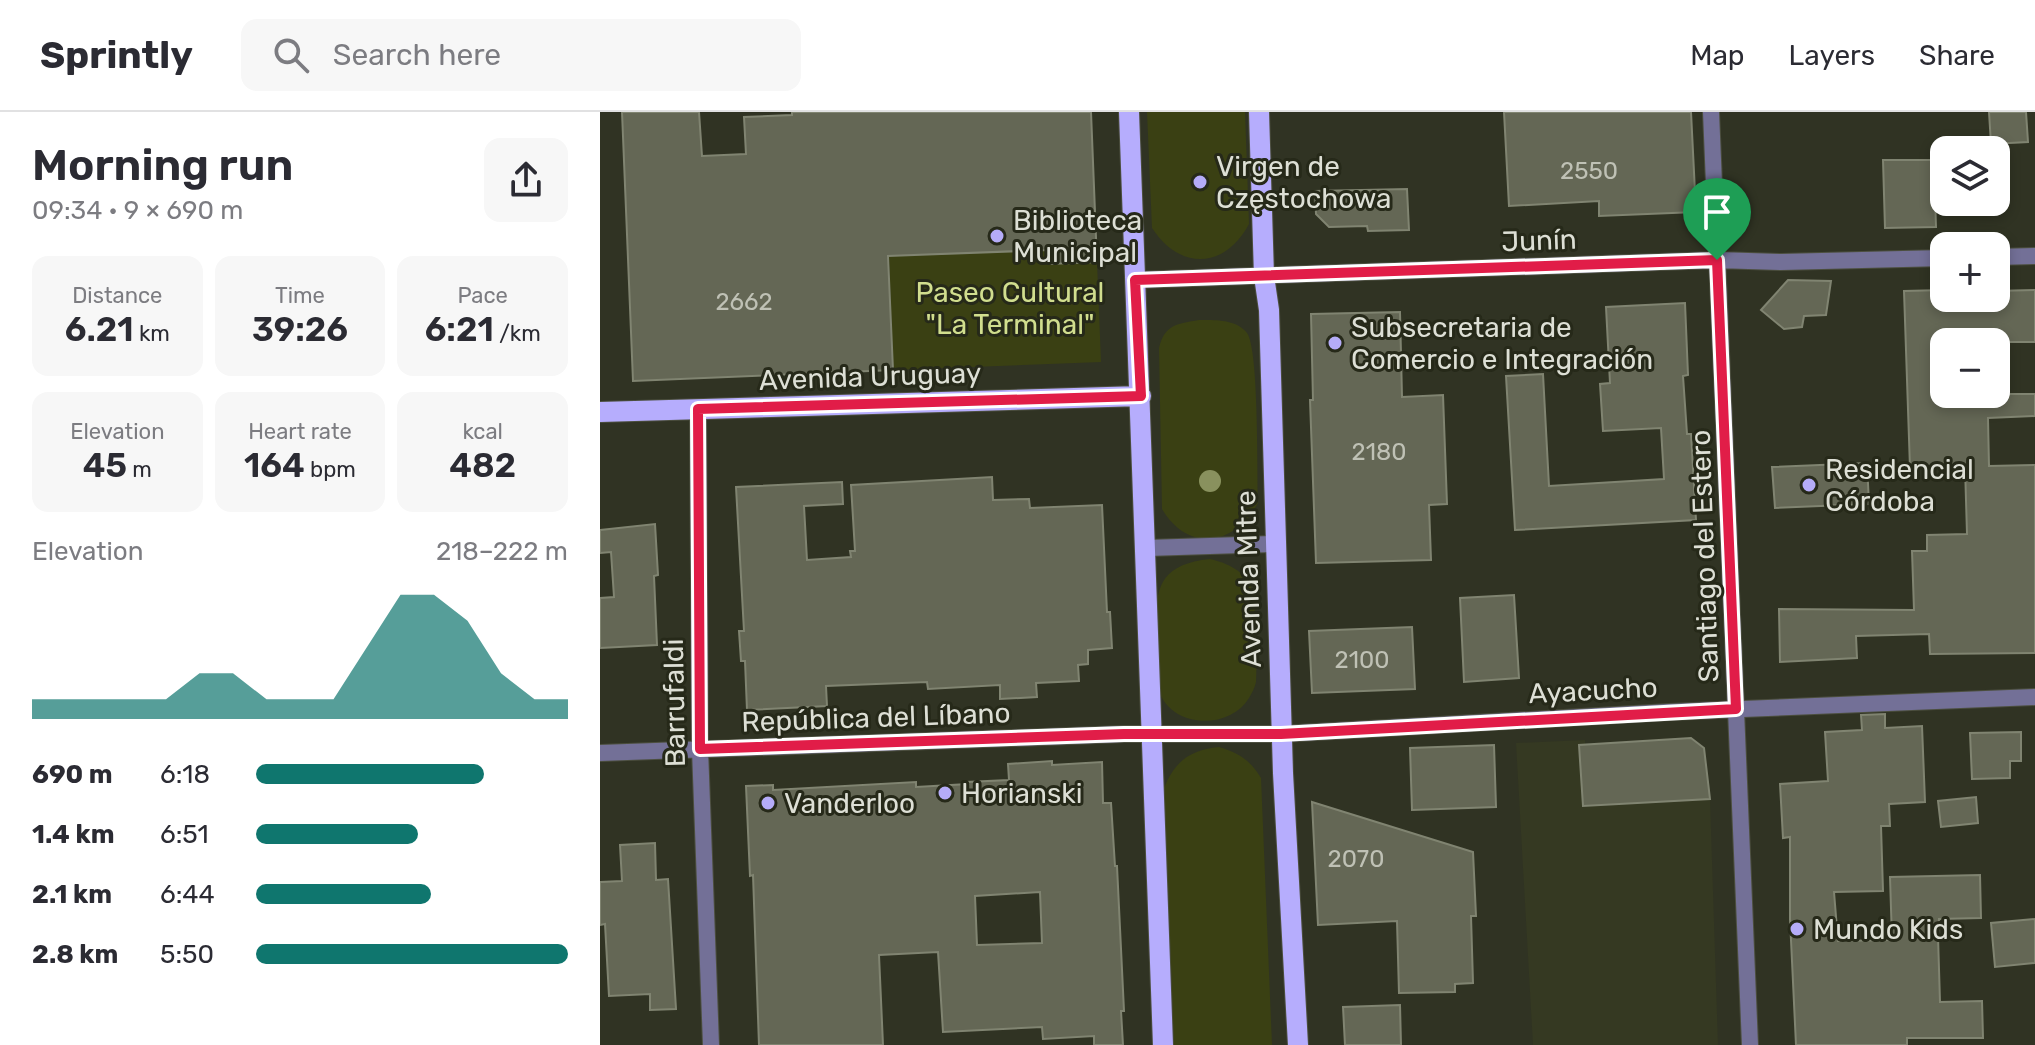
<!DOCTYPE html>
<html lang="en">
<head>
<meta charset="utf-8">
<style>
	body { margin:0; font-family:Rubik,sans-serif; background:#f7f7f7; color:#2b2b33; height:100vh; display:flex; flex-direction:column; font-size:30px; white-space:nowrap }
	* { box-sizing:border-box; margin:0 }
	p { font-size:26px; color:#7c7c81 }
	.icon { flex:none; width:44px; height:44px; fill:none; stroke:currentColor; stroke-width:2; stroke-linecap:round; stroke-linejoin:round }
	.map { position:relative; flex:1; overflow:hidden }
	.details { display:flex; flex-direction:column; background:#fff; width:600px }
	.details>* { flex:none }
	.tools { position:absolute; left:1330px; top:24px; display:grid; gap:16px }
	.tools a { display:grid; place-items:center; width:80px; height:80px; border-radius:16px; background:#fff; box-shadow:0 4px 12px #0003; font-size:40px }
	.pin { position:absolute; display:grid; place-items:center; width:68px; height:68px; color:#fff; margin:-82px -34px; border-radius:50% 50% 50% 0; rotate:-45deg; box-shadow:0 0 8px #0007 }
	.pin .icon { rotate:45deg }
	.round { display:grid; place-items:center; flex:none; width:84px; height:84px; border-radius:16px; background:#f7f7f7 }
	.head { display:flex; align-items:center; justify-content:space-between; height:136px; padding:0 32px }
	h1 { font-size:44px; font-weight:600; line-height:60px }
	.stats { display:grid; grid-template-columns:repeat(3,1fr); gap:12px; height:136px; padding:8px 32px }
	.stats div { display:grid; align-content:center; border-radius:16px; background:#f7f7f7; text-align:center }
	.stats b { font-size:34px; font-weight:600 }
	.stats small { font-size:22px; font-weight:400 }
	.stats p { font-size:22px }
	.chart { height:224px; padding:16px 32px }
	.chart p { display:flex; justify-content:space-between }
	.chart svg { width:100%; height:144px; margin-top:8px; fill:#0f766e; opacity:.7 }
	ul { padding:0 32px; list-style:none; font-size:26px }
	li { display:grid; grid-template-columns:128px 96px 1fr; align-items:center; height:60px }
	li i { height:20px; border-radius:10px; background:#0f766e }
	header { display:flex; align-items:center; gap:48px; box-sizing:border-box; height:112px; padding:0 40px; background:#fff; border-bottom:2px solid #e1e1e2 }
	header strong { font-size:38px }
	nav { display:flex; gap:44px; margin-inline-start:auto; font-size:28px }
	.search { width:560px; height:72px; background:#f7f7f7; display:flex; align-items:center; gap:20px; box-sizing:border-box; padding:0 28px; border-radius:16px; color:#7c7c81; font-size:30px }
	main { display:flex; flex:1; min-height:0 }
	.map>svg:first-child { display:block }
</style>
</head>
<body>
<header>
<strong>Sprintly</strong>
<div class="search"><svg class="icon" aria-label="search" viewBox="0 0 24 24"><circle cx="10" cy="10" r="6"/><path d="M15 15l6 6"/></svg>Search here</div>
<nav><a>Map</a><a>Layers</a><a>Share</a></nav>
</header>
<main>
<section class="details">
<div class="head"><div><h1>Morning run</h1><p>09:34 · 9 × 690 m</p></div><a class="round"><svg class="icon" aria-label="share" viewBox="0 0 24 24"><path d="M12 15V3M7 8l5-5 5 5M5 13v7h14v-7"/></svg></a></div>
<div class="stats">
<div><p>Distance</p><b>6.21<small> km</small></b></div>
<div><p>Time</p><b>39:26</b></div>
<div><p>Pace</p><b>6:21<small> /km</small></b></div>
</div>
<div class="stats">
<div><p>Elevation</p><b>45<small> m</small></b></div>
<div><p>Heart rate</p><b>164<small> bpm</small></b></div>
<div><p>kcal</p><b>482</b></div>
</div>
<div class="chart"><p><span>Elevation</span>218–222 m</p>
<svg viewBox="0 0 160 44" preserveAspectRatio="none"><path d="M0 44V38L10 38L20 38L30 38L40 38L50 30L60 30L70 38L80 38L90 38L100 22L110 6L120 6L130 14L140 30L150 38L160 38V44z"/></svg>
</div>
<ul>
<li><b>690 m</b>6:18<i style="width:73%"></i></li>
<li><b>1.4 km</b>6:51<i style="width:52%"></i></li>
<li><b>2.1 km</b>6:44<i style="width:56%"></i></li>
<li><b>2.8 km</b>5:50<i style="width:100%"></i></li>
</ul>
</section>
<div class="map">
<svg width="1435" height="933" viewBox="0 0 1435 933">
	<rect width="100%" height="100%" fill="#303323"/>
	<path fill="#353922" d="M985,628L988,690L1110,687L1118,933H933L916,631Z"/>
	<path fill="#3a4013" d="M547,0H645L649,112C625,157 580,159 552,116Z
		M448,138L449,152L497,150L501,250L293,258L289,144Z
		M599,208C615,208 636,207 647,221C659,237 657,363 658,391C635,433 589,442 562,397L559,236C565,212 577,212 599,208Z
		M610,447C627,451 646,459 652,478C656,489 657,555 656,570C655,575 652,581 649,586C630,618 572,617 559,579C554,566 557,544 557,530C555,483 553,453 610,447Z
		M619,635C639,641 650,648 661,666L672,933H574L564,676C575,649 590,638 619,635Z"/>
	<path fill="#646755" stroke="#808471" stroke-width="2" fill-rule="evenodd" d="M22,0H99L102,44L146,42L144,5L192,3V0H491L497,150L449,152L448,138L288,144L293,258L33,269Z
		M904,0H1091L1096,100L999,104V89L909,94Z
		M1389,0H1426L1428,30L1391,32Z
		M1283,48H1334L1336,115L1285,116Z
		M807,77L809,118L768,119L767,114L729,115L716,102L715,79Z
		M1188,168L1231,169L1226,203L1204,204L1202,215L1184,217L1161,198Z
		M1344,178V186H1397L1396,179L1435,178V230H1344V282H1435V304L1388,306L1389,354L1435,353V541L1330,542L1329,522L1256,524L1257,546L1180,550L1179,497L1314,498L1312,439H1327V423L1367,422L1365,354L1310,356L1304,179Z
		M1085,191L1088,263L1083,264L1087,322H1091L1096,408L915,418L906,264L943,262L949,374L1064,367L1061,316L1003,319L1000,272L1010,271L1006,195Z
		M800,200L802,285L843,283L847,392L829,393L831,448L716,451L710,288H713L711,202Z
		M1267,351L1269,392L1175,396L1172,355Z
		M392,365L393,388L429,387L430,396L502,393L507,500H510L512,536L488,538V552L478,553L479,569L436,571L437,585L400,587V573L328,577L327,570L226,574L227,594L147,598L145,549H141L139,519H144L136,375L242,370L243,392L204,394L207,448L251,445L250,439H255L251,373Z
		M55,412L58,463L54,464L57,533L0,536V486L14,485L11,440L0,441V418Z
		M914,483L919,566L864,570L860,486Z
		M812,515L815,577L712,581L709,519Z
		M1285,602V616L1322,614L1325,690L1289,692L1290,714H1281L1283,779L1234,780L1238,829L1292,828L1290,765L1380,763L1381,806L1339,807L1338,824L1340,890L1382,889L1383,926H1307V933H1196L1190,807V725L1183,726L1180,672L1228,669L1225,620L1262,618L1261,603Z
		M1421,620V649H1410V666L1372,667L1370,621Z
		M1091,626L1104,636L1110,687L983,694L979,633Z
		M894,633L896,695L812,698L810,636Z
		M452,649V653L502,650L503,691H511L515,754H517L524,899H521L523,933H494V924L443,927L442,915L343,920L338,840L279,843L283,933H159L153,763L150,764L146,674L173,673V678L316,670V675L368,672L367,670L409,668L408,652ZM440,780L442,831L377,833L375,784Z
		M1376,685L1378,711L1341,715L1338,689Z
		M712,690L873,740L876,804H871L873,871L855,872V880L799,881L797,809L718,813Z
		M55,731L56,768L68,767L76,897L50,898V882L9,884L5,812L0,813V770L22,769L20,733Z
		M1435,807V851L1395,855L1391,811Z
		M800,893L801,933H745L743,895Z"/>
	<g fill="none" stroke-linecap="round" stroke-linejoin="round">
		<g stroke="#4c4f3f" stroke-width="18">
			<path id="minor" d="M1111,0L1150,933
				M1396,145L1435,144
				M535,168L1117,148L1181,150L1344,146
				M98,297L100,637L111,933
				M547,436L675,432
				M0,641L524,622H681L1069,600L1435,585"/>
		</g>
		<g stroke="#4c4f3f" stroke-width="22">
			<path id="primary" d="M529,0L563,933
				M659,0L664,164L669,198L683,661L698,933
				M0,300L541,284"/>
		</g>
		<use href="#minor" stroke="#737097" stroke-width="16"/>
		<use href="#primary" stroke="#b6adfd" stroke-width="20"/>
	</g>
	<circle fill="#89915e" cx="610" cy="369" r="11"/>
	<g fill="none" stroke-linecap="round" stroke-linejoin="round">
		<g stroke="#fff" stroke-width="16">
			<path id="route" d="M1117,148L1136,597L681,622H524L100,637L98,297L541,284L535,168Z"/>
		</g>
		<use href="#route" stroke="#e11d48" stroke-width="10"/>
	</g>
	<g fill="#b5acf8" stroke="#262919" stroke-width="3">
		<circle cx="600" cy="70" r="8"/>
		<circle cx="397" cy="124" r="8"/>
		<circle cx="735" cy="231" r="8"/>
		<circle cx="1209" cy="373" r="8"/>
		<circle cx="345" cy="681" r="8"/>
		<circle cx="168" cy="691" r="8"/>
		<circle cx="1197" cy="817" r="8"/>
	</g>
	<g text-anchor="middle" stroke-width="6" stroke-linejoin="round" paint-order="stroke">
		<g font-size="24" fill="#bfc1b5">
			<text x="989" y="67">2550</text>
			<text x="144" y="198">2662</text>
			<text x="779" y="348">2180</text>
			<text x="762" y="556">2100</text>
			<text x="756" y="755">2070</text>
		</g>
		<g font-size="28" fill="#dddfd5" stroke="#262919" text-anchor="start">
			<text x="616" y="64">Virgen de<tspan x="616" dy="32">Częstochowa</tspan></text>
			<text x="413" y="118">Biblioteca<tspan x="413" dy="32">Municipal</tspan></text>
			<text x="751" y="225">Subsecretaria de<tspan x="751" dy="32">Comercio e Integración</tspan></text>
			<text x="1225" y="367">Residencial<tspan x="1225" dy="32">Córdoba</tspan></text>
			<text x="361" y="691">Horianski</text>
			<text x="184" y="701">Vanderloo</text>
			<text x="1213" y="827">Mundo Kids</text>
		</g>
		<g font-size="28" fill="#dddfd5" stroke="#262919">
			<text transform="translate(939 128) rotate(-2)" y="10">Junín</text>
			<text transform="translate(270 264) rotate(-2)" y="10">Avenida Uruguay</text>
			<text transform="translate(1104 444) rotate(-92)" y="10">Santiago del Estero</text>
			<text transform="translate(648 467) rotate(-92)" y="10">Avenida Mitre</text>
			<text transform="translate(993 578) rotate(-3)" y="10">Ayacucho</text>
			<text transform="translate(74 591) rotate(-91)" y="10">Barrufaldi</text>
			<text transform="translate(276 605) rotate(-2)" y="10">República del Líbano</text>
		</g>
		<g font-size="28" fill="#d1de8e" stroke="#262919">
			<text x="410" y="190">Paseo Cultural<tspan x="410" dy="32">"La Terminal"</tspan></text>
		</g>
	</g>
</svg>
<div class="tools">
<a><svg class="icon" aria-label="layers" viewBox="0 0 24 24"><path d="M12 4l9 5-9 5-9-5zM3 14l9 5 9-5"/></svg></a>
<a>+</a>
<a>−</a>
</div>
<div class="pin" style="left:1117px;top:148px;background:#1e9e55"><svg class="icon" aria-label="arrive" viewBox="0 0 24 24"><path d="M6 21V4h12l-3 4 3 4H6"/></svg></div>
</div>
</main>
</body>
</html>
